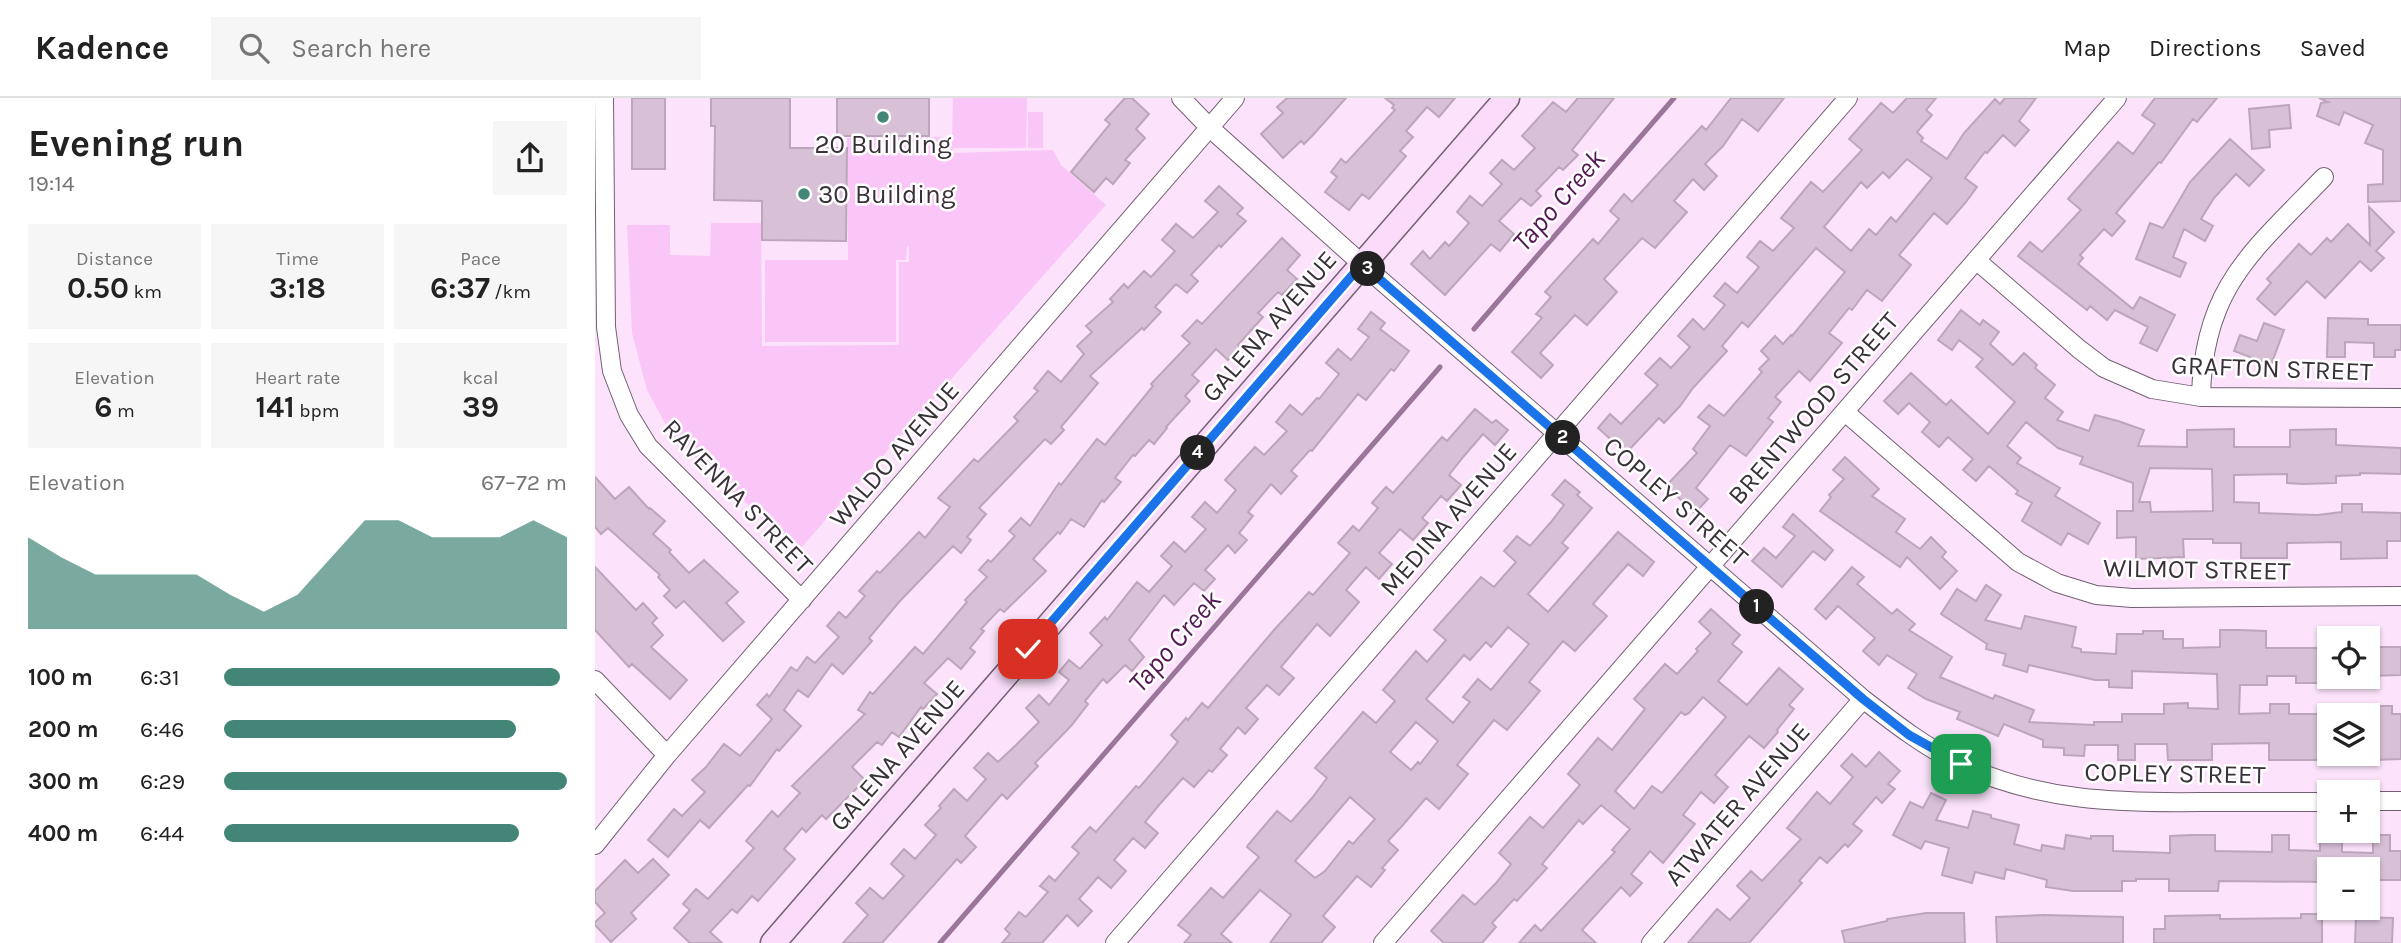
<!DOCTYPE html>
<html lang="en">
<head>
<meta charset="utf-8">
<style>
	body { margin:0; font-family:Karla,sans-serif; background:#f6f6f6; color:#222; height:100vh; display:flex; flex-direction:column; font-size:26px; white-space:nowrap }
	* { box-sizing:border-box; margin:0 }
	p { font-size:23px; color:#767676 }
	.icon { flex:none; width:38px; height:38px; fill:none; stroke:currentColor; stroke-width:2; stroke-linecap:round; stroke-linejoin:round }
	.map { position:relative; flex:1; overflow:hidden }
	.sheet { display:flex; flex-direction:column; background:#fff; width:595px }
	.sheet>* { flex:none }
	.buttons { position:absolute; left:1722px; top:528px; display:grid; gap:14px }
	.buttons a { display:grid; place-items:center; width:63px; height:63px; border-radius:0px; background:#fff; box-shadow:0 2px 5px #0004; font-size:35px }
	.pin { position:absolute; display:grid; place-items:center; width:60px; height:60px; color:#fff; margin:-30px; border-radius:14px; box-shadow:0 4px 10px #0006 }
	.km { position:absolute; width:35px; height:35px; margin:-18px; border-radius:50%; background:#222; color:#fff; font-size:19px; line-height:35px; text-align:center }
	.round { display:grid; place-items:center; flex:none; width:74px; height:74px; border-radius:0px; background:#f6f6f6 }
	.summary { display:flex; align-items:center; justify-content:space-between; height:119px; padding:0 28px }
	h1 { font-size:38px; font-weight:700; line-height:52px }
	.metrics { display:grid; grid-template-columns:repeat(3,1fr); gap:10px; height:119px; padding:7px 28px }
	.metrics div { display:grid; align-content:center; border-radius:0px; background:#f6f6f6; text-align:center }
	.metrics b { font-size:30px; font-weight:700 }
	.metrics small { font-size:19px; font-weight:400 }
	.metrics p { font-size:19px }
	.chart { height:196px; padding:14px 28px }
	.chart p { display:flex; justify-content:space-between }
	.chart svg { width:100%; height:126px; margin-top:7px; fill:#438677; opacity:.7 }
	ul { padding:0 28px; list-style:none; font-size:23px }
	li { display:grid; grid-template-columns:112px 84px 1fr; align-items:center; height:52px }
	li i { height:18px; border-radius:9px; background:#438677 }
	header { display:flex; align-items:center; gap:42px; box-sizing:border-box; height:98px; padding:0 35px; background:#fff; border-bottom:2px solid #e0e0e0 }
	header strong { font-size:33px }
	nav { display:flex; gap:38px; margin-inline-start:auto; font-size:24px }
	.search { width:490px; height:63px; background:#f6f6f6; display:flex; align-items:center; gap:18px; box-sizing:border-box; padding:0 24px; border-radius:0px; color:#767676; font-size:26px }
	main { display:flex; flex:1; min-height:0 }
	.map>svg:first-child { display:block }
</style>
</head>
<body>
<header>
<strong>Kadence</strong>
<div class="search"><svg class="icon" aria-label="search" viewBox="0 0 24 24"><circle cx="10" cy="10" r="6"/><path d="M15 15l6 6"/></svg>Search here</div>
<nav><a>Map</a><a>Directions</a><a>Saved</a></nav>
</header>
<main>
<section class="sheet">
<div class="summary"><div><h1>Evening run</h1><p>19:14</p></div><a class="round"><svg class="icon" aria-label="share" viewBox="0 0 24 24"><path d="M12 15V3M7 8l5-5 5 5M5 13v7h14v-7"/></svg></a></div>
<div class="metrics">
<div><p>Distance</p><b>0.50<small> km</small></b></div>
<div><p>Time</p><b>3:18</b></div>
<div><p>Pace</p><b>6:37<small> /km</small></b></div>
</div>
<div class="metrics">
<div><p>Elevation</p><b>6<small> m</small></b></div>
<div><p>Heart rate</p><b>141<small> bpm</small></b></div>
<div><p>kcal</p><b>39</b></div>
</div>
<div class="chart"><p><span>Elevation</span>67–72 m</p>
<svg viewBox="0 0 160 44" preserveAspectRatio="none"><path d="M0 44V12L10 19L20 25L30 25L40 25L50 25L60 32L70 38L80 32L90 19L100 6L110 6L120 12L130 12L140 12L150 6L160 12V44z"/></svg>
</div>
<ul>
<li><b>100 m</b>6:31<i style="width:98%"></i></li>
<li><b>200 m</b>6:46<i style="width:85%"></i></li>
<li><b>300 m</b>6:29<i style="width:100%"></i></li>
<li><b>400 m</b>6:44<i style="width:86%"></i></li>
</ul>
</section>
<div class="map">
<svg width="1806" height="845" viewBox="0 0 1806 845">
	<rect width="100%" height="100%" fill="#fce3fb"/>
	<path fill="#f9c6f7" d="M358,0H432L431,50H358L357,55L458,52L466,67L511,107L204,452L78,340L52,292L37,235L32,127H75V157L115,158L116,125H166L167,248L304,247V164H314V148H312L311,162H301V244H170V162H253L252,40L357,39Z
		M433,14H448V50H433Z"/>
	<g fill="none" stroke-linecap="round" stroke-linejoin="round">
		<path stroke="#9b759a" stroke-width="5" d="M879,231L1079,0
			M345,845L845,269"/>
	</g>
	<path fill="#d8c0d7" stroke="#bda5bc" stroke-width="2" fill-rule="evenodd" d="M37,0H70V71H37Z
		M116,0H195V50H252L251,143L167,142V103L119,102L120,28H116Z
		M242,0H334V38H242Z
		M530,0H537L554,16L541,31L550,40L530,62L535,65L518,86L511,80L499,94L476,74L515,26L510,22Z
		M692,0H751L718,37L709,46L706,43L688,60L666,36L688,15L682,9Z
		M790,0H860L844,19L832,9L811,33L818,39L805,53L811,58L774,101L767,96L754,112L730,94L742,79L736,74L746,61L751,65L800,12L797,10L799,7Z
		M983,0H1019L977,52L983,57L968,72L964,69L941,93L946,98L936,108L926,100L904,123L919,136L905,153L896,146L850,197L816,166L828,153L835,161L850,144L854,148L874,125L862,114L875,98L887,108L907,86L895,75L907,62L919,72L940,50L927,38L958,4L971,14Z
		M1136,0H1189L1163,33L1147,21L1128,48L1110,66L1122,78L1109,92L1098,81L1079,103L1092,114L1060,150L1047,140L1009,181L1022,194L992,227L980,217L945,255L958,267L946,280L917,254L947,220L941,216L956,199L950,194L998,141L1003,146L1024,121L1015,113L1029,96L1037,104L1107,28L1111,32Z
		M1312,0H1341L1331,12L1337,17L1322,34L1328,40L1326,43L1352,61L1369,35L1400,1L1405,6L1410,0H1441L1424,23L1434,32L1420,48L1408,37L1392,55L1390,54L1370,80L1382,89L1371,104L1352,126L1339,115L1304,157L1316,167L1287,203L1272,192L1257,212L1254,210L1234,235L1247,245L1215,283L1204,273L1180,299L1186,304L1173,320L1178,324L1151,358L1135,347L1101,390L1113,401L1100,415L1071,388L1102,355L1098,351L1115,328L1103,319L1114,307L1129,318L1167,274L1164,271L1174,261L1166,253L1180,238L1188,246L1196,237L1197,238L1250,174L1221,150L1153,229L1147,224L1127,248L1132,253L1098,290L1085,308L1069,325L1064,320L1031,355L1003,330L1015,316L1026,326L1063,287L1050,276L1065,260L1076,270L1095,249L1083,238L1098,221L1109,232L1130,207L1119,198L1130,185L1142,195L1164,169L1152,159L1165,143L1178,153L1199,130L1186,120L1216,84L1228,94L1267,52L1254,41L1286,5L1298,15ZM1312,61L1337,80L1301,124L1296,119L1281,137L1274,131L1256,153L1229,129L1266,84L1272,90L1288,74L1294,80Z
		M1560,0H1622L1602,24L1598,21L1566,65L1564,64L1521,115L1530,123L1517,138L1509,131L1485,157L1488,160L1483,166L1538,211L1545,199L1580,217L1562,253L1545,245L1553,229L1520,212L1512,222L1495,208L1492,212L1423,158L1435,144L1447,154L1486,112L1473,101L1523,44L1538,56L1560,26L1547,17Z
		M1724,0H1806V103L1773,104V87L1788,86V52L1770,45L1778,27L1749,14L1744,27L1722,18L1726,5L1733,4Z
		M1694,7L1696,30L1674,32L1675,49L1657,51L1654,11Z
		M1635,41L1669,72L1654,88L1641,76L1619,100L1606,121L1618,128L1610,143L1589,131L1578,159L1591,165L1585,179L1541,161L1555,125L1568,130L1595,84Z
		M624,88L648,110L642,116L651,123L626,149L624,147L596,177L603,183L592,195L581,186L560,209L566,214L549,232L547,230L495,278L503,285L466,329L469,332L456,346L450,341L384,410L391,416L372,439L376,442L366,455L358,448L304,504L274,540L277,543L248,576L237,566L213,599L203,592L189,612L206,628L184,653L182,651L155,688L153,687L114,730L105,722L73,759L53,742L79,711L87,718L110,694L97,682L111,669L129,646L145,658L177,621L162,607L172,596L174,599L196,569L202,573L212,559L220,565L244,539L232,528L244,514L251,520L270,498L264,493L282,473L285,475L324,434L330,440L355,409L343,400L379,361L383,364L423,323L419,319L443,293L439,290L453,273L466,284L489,256L482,248L497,234L491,228L518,204L515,201L529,186L533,190L549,173L556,179L580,153L567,142L581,126L598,140L623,114L610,103Z
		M1774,109L1799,134L1781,153L1789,160L1776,173L1765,163L1730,200L1712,183L1680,217L1662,201L1676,185L1672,181L1704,146L1716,157L1732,140L1736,144L1753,126L1775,147Z
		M687,140L705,157L692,172L702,181L687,197L683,194L663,215L668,219L643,247L645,249L633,262L621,251L597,277L604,283L590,298L595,303L571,329L572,330L559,346L554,342L540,358L538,357L520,380L526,384L509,404L507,402L489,429L476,421L465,436L463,434L438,461L451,473L409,514L405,511L386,531L389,533L375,550L380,554L366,571L353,560L329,585L342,596L328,611L326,609L304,639L297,634L287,647L282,644L257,669L270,682L231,721L227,717L211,734L207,730L189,751L200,761L163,803L157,798L142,815L137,811L115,834L127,845H95L79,830L95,812L88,806L101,791L113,801L159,750L151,743L177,713L183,719L205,695L197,688L270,616L263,612L275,594L278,596L320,549L328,556L372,504L370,502L392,479L384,472L393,462L396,464L420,438L414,433L426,420L435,428L464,385L466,387L502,341L510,347L558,288L556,286L595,245L587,238L602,222L607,226Z
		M1366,212L1385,227L1388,222L1404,234L1395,246L1418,267L1429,255L1442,267L1440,270L1460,287L1450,300L1468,314L1462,322L1494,333L1500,317L1523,323L1549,332L1543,348L1592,349V332L1639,331V349H1695V332L1741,331V347L1806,350V376L1765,375V377L1741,378V385L1708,386L1692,385V376L1639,377V404L1664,405V415L1722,417L1747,414V406H1767V414L1806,415V443H1792V460L1746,461V444L1692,445V460H1646V445H1618V441H1588L1589,459L1541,461V439L1522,440V413H1538V385L1485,366L1488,359L1463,350L1431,324L1412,348L1426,360L1422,365L1465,390L1460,398L1505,425L1493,446L1473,435L1466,447L1427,423L1437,405L1421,396L1423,393L1394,368L1381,383L1368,372L1378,361L1353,339L1344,349L1327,334L1335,324L1314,305L1303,316L1289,303L1316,275L1351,307L1356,302L1393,336L1420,304L1381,269L1388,261L1364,242L1357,252L1343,242ZM1555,370L1617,371L1618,413L1556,414L1555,404H1544Z
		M776,214L790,225L785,231L814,253L799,273L796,271L771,302L763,296L717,353L715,352L696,373L702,378L686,396L676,386L653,414L658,418L644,435L652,442L640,455L633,447L610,472L620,481L609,493L599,485L579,507L569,497L534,542L549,559L537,573L530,567L512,585L508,581L490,603L493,606L476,628L440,665L443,668L412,701L407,696L370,738L381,749L366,765L362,761L287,845H248L273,817L261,805L275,790L288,801L309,778L296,766L309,751L320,761L341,737L330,727L346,710L344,708L359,691L372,703L391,681L379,670L393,655L403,664L421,647L444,624L431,610L444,597L454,607L474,582L464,574L474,562L485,571L507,547L495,535L510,519L512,522L542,484L554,494L577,468L566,458L579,444L590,454L611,431L597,419L610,404L622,415L641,392L630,382L639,372L660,349L669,357L692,333L681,324L695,307L707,317L722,300L724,301L744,276L731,265L743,251L756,262L774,239L763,231Z
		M1733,220L1773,221V227H1806V252H1800V259H1779V245L1750,244V259H1732Z
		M1669,225L1689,232L1676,267L1639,253L1645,237L1662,243Z
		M880,311L897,325L901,322L913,332L900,347L888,336L869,358L854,377L866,387L852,403L846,398L827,420L833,425L818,442L805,431L784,455L797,466L784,481L771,469L751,492L764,504L735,538L722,526L686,569L699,580L684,597L672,587L651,610L663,621L650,636L643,629L625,651L632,657L617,674L614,672L599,689L588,680L564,707L550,724L563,735L550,750L538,740L519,762L531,773L516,790L503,779L484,801L497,813L483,828L472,817L447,845H407L415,836L410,831L424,814L431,819L453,794L445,788L454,778L460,783L484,755L477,749L495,729L501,734L541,688L544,690L583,644L576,637L591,620L593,622L607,605L613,610L679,532L714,494L718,497L755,455L743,445L758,428L764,433L783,410L777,405L791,389L798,395L847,339L852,343Z
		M1250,359L1284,391L1277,398L1310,421L1301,434L1325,451L1336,439L1351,454L1347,459L1362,473L1345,491L1312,459L1305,469L1225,413L1236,399L1234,397L1249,381L1238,372Z
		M0,379L20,401L34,389L54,411L55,410L70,423L58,436L76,452L74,454L94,475L109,462L143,494L131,505L149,524L128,543L89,503L81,510L69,498L75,492L63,479L65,477L13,430L6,436L0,429Z
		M970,382L985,394L982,397L997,410L967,445L973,450L933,496L953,514L1023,434L1059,464L1048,478L1033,466L998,506L1012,518L980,553L968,543L934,584L945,593L912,632L899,622L862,667L873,676L844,711L831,700L807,728L793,743L803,752L787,770L790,772L776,789L762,778L728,818L740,829L726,845H675L696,817L665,792L626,836L637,845H589L596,837L583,827L616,790L628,800L664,759L652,749L653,747L682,713L696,724L717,700L732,680L720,670L768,614L781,625L800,603L788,592L821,553L832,564L851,542L839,532L886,479L899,489L921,464L909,453L922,438L935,448L956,424L969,407L957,397ZM913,529L934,546L896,592L883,581L868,599L875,604L858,625L831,601L869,557L875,562L891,544L896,549ZM821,624L843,643L825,666L823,664L816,672L795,654ZM755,699L780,721L758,746L754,743L730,773L720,780L700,763Z
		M1198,416L1238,452L1230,462L1218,453L1187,489L1157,463L1169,450L1181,460L1200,438L1188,429Z
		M0,469L41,512L48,505L62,520L57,525L68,537L56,549L92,582L75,601L37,566L34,569L0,532Z
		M1257,469L1269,479L1262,486L1297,516L1302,511L1320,526L1314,532L1357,559L1345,579L1398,601L1400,597L1439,612L1434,624L1499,627V624H1527V616H1569V606L1593,605V610L1623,611L1622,576L1537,573V590L1514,589V582H1500L1434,567L1432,574L1408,567L1411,556L1391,551L1392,546L1346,516L1362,491L1381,503L1391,487L1406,497L1390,522L1426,531L1430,518L1481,529L1477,549L1486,551V554L1521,556L1522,536H1548V533H1568V541H1588V550L1625,549V532H1644L1671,533V550H1734V585H1701V578H1672V587H1645L1644,616L1675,615V606H1694V616H1734V644L1723,645V662H1674V645L1617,646V662H1573L1572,646H1540V662H1523V647H1490L1489,658L1469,657V650L1448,649V642L1409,626L1403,638L1362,621L1365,614L1331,601L1313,590L1322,576L1292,557L1284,567L1268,553L1280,540L1243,508L1231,521L1220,511Z
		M1116,511L1145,537L1137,546L1147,554L1123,583L1152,607L1184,570L1208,591L1194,607L1199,611L1182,632L1183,634L1169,650L1154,638L1120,677L1133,689L1119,705L1106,694L1088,717L1100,726L1068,765L1055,753L1036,776L1047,785L1035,798L1026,789L987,832L1001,845H924L940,827L946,833L1020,754L1017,752L1035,731L1006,707L988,726L984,722L947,766L952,770L922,803L919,801L897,825L901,829L887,845H849L836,833L868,797L880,807L901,785L916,766L904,755L935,719L948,730L985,687L973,676L1003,640L1017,652L1050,611L1039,601L1070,566L1082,576L1103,553L1101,551L1116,535L1104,524ZM1108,599L1131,619L1067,695L1057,688L1039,711L1020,693L1086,614L1090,617L1094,615Z
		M1773,549H1806V577L1773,578Z
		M1776,608H1797V616H1806V661L1778,662V644L1773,645V618H1776Z
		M1284,654L1305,673L1293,686L1300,691L1287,705L1281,699L1258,726L1267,733L1253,749L1250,746L1232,765L1225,759L1204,783L1207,785L1154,845H1093L1122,811L1135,822L1155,800L1142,788L1156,773L1167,783L1206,741L1192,730L1222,694L1235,706L1258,679L1246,668L1257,656L1271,669Z
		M1336,695L1351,702L1341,722L1373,730L1378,713L1396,717V720L1424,727L1419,746L1446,753L1447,747L1469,751L1471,737L1496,741V738H1518V753L1575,755V738L1598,737H1620V753L1677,754V737H1694V752L1725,753V737L1747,738V754L1778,755V737H1795V753H1806V782H1773V772H1734V784L1624,783L1623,793H1574V781H1541V783H1527V793H1478L1451,789L1452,782L1411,771L1409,781L1380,774L1377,785L1347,777L1354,750L1330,743L1326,751L1298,737L1315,704L1328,710Z
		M58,761L74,777L36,815L41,821L16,844L0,827V824L10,815L0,804V793L30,762L43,775Z
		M1331,815H1369L1370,845H1250L1247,833L1292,823V821Z
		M1706,816H1727V845H1559V831H1570V818L1625,817V821L1706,820Z
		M1449,817L1528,819V845H1402L1401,819Z
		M1761,819L1798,820L1797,845H1760Z"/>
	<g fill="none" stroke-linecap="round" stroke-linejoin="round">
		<g stroke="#745f73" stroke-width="20">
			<path id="street" d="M9,0L11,229L17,273L34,317L53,348L207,502
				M586,0L615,30L767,166L1268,601C1299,625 1330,649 1365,666C1443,703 1522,705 1606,704C1649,704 1691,704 1734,704
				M1381,162L1484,251L1509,270L1557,291L1606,299L1806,300
				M1606,299C1608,189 1658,153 1729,79
				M1250,314L1423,464L1462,485L1501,497L1537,500L1806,498
				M0,582L72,657
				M1773,703H1806
				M0,747L72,657L640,0
				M520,845L1253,0
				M788,845L1522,0
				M1056,845L1268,601"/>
		</g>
		<g stroke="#745f73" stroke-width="27">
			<path id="secondary" d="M178,845L912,0"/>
		</g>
		<use href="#street" stroke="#fff" stroke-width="18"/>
		<use href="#secondary" stroke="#fadbfa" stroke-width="24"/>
	</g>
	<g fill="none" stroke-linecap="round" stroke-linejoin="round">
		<g stroke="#fff" stroke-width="14">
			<path id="route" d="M433,551L767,166L1268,601L1314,637L1366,666"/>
		</g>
		<use href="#route" stroke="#1a73e8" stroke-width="9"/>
	</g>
	<g fill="#438677" stroke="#fff" stroke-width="2.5">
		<circle cx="288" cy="19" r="7"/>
		<circle cx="209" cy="96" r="7"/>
	</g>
	<g text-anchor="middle" stroke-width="5" stroke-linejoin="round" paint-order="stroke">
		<g font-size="26" fill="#3a3039" stroke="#fff">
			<text x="288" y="55">20 Building</text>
			<text x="223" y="105" text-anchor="start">30 Building</text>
		</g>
		<g font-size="26" fill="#3a3039" stroke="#fff">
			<text transform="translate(674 228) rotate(-49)" y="9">GALENA AVENUE</text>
			<text transform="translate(1677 270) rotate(2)" y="9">GRAFTON STREET</text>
			<text transform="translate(1218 310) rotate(-49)" y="9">BRENTWOOD STREET</text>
			<text transform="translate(299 356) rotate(-49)" y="9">WALDO AVENUE</text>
			<text transform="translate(143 398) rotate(46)" y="9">RAVENNA STREET</text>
			<text transform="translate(1081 403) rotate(41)" y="9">COPLEY STREET</text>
			<text transform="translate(853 421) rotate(-49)" y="9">MEDINA AVENUE</text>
			<text transform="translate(1602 471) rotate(1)" y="9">WILMOT STREET</text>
			<text transform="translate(302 657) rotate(-49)" y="9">GALENA AVENUE</text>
			<text transform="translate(1580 675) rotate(1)" y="9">COPLEY STREET</text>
			<text transform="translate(1142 706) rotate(-49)" y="9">ATWATER AVENUE</text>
		</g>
		<g font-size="28" font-style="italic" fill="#531853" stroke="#fff">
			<text transform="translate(963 102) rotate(-49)" y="10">Tapo Creek</text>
			<text transform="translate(579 543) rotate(-49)" y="10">Tapo Creek</text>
		</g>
	</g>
</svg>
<div class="buttons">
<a><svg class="icon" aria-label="locate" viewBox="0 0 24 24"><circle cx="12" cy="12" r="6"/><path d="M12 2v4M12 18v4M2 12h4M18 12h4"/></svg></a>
<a><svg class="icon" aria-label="layers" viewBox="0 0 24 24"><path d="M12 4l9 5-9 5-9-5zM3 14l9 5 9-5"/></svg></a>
<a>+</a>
<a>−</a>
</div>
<div class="pin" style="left:1366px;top:666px;background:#1e9e55"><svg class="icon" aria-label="arrive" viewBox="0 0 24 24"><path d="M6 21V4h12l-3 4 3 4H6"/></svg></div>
<div class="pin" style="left:433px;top:551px;background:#d93025"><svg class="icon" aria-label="check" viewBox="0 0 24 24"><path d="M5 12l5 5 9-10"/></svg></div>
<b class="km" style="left:1162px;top:509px">1</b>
<b class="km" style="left:968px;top:340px">2</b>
<b class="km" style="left:773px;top:171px">3</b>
<b class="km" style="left:603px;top:355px">4</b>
</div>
</main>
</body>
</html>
